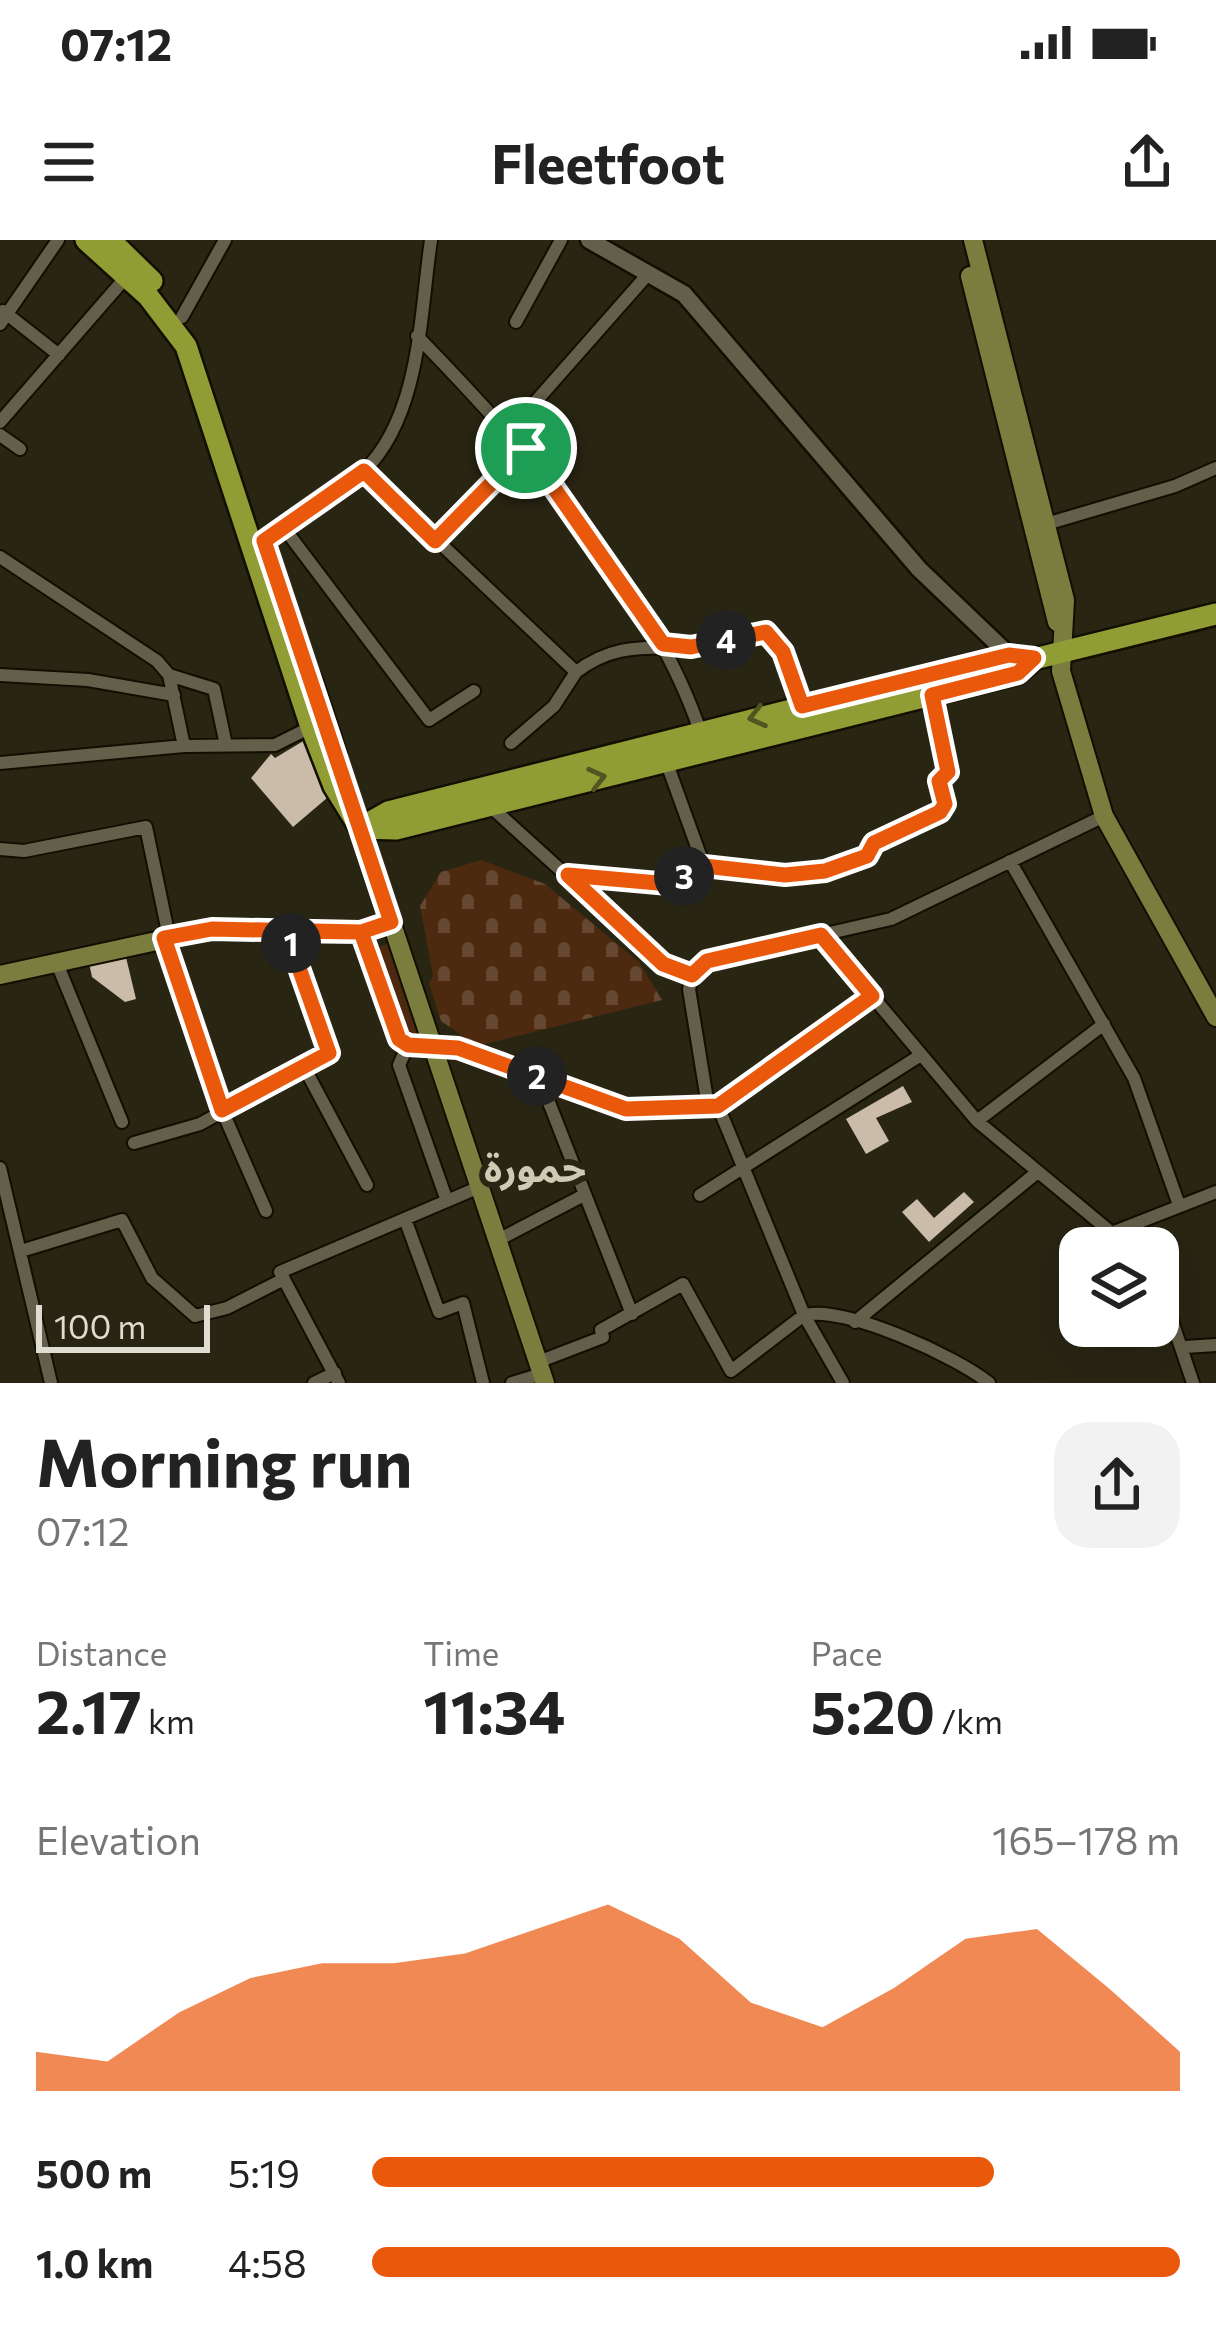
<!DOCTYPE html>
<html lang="en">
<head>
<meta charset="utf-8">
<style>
	body { margin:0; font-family:Commissioner,"Noto Sans Arabic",sans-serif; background:#f2f2f2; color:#222; height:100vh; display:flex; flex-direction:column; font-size:45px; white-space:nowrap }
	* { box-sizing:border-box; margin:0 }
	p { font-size:39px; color:#767676 }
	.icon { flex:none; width:66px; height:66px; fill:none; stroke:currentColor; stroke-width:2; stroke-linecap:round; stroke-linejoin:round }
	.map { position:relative; height:1143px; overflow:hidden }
	.panel { display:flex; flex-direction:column; background:#fff; flex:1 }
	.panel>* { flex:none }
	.fabs { position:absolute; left:1059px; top:987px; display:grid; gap:24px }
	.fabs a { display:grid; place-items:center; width:120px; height:120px; border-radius:24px; background:#fff; box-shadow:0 12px 48px #0002; font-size:60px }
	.scale { position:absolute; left:36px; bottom:30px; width:174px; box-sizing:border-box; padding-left:12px; border:6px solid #dfdcd1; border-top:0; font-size:33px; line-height:42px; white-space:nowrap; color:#dfdcd1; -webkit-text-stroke:9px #292513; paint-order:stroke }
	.pin { position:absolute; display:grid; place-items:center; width:102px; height:102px; color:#fff; margin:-51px; border:6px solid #fff; border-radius:50%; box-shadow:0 3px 12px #0007 }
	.km { position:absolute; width:60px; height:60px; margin:-30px; border-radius:50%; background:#222; color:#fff; font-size:33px; line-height:60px; text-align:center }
	.round { display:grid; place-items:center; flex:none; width:126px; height:126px; border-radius:36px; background:#f2f2f2 }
	.head { display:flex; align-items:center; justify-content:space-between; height:204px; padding:0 36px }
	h1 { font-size:66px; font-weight:700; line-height:90px }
	.stats { display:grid; grid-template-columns:repeat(3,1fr); gap:18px; height:204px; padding:12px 36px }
	.stats div { display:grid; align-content:center }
	.stats b { font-size:60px; font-weight:700 }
	.stats small { font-size:33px; font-weight:400 }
	.stats p { font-size:33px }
	.chart { height:336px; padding:24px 36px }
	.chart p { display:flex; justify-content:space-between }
	.chart svg { width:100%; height:216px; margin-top:12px; fill:#ea580c; opacity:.7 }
	ul { padding:0 36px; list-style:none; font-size:39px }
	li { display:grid; grid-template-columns:192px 144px 1fr; align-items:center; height:90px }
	li i { height:30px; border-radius:15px; background:#ea580c }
	.status { display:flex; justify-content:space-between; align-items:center; height:84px; padding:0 60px; background:#fff; direction:ltr }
	.status svg { height:33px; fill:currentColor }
	header { display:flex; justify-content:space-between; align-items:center; height:156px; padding:0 36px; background:#fff; font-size:54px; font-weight:700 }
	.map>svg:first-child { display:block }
</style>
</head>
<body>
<div class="status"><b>07:12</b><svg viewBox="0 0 49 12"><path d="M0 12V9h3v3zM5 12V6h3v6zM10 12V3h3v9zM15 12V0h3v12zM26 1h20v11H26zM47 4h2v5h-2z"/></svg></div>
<header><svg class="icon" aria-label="menu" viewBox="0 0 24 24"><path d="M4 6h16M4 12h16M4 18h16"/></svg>Fleetfoot<svg class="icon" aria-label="share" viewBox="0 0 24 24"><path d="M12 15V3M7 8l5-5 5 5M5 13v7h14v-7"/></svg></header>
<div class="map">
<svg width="1216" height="1143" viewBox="0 0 1216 1143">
	<defs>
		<pattern id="cemetery-stones" width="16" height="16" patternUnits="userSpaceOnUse" patternTransform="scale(3)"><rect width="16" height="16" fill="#4d290f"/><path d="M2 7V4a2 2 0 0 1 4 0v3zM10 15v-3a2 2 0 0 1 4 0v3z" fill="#664731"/></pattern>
	</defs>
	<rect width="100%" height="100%" fill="#292513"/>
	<path fill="#4d290f" d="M390,703L422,791L405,797L373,709Z"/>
	<path fill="url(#cemetery-stones)" d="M481,620L545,644L639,722L662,760L477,806L441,781L429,744L433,736L420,666L441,632Z"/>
	<path fill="#cabca8" d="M305,500L327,558L293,587L251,538L271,514L275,518Z
		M125,713L136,759L125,762L92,737L89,723Z
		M903,846L912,862L876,878L889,901L866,914L846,879Z
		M964,952L974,962L929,1002L902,972L917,959L934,978Z"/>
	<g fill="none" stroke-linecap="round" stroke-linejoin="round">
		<g stroke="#120e01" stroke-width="16">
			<path id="minor" d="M3,71L59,115
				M182,77L225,0
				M516,82L561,0
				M0,84L58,0
				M417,96C521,203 652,348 700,491
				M530,168L649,33
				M0,182L127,36
				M0,195L20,209
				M364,231L576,432C616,402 646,409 692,407C716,406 742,397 766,392L783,412L802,466
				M1046,284L1175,246L1216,228
				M284,288L429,480L474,451
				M264,301C296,279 336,258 364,231C421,175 420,73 431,0
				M435,301L527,208
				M0,317L157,421L169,435L184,506
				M0,435L88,440L174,455
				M169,435L214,449L226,505
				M511,503L554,466L576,432
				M666,521L704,626
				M0,523L184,506L275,505L311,487
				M490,566L663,723L693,735
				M0,609L24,611L146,587L169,697
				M1010,621L1134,838L1179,965
				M568,635L669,644L704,626L785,635L825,631L867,617L874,603L940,572L945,564L939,541L948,532L931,455
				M361,692L399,799L408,805L458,808L626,869L718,866L804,1075C845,1065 957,1117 989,1143
				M821,695L977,881L1130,1008
				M163,698L222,870L266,971
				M56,721L122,882
				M408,805L399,825L447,961
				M304,827L367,945
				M539,837L632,1074
				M708,866L689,749L693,735L707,721L891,679L1104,576
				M718,866L872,756
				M977,881L1104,784
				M134,903L200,884L329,813L286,691
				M0,928L51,1143
				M700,955L921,815
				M405,979L439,1072L463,1063L483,1143
				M1114,992L1216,952
				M500,999L584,955
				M21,1011L122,980L152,1038L195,1076L227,1068L284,1039
				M1158,1040L1193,1143
				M855,1082L1035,934
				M1185,1107L1216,1105
				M538,1122L603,1097L601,1090L683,1044L731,1131L804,1075L843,1143
				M314,1143L335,1133
				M339,1143L280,1032L482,946
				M512,1143L542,1134"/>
		</g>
		<g stroke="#120e01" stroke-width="21">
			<path id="tertiary" d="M589,0L684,54L919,329L1009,415"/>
		</g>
		<g stroke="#120e01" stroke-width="22">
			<path id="secondary" d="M973,0L1065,360L1061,431L1104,576L1216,777
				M970,36L1057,382
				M360,588L545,1143
				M0,735L212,689L361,692L391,682"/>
		</g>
		<g stroke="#120e01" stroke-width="26">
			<path id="primary" d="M86,0L148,56L186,106L311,487L334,546L360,588
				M110,0L152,41
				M311,440L335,513
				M360,588L388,572L1009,415L1034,419L1216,374
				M361,588L396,589L931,455L1018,433L1034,419"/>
		</g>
		<use href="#minor" stroke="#635f4a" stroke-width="12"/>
		<use href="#tertiary" stroke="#635f4a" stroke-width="16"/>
		<use href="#secondary" stroke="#797e3f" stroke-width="18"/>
		<use href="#primary" stroke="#8f9d34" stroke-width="21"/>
	</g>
	<defs><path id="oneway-chevron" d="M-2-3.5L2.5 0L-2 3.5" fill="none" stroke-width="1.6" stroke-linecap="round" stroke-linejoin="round" transform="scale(3)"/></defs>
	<g stroke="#525520">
		<use href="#oneway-chevron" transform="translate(757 477) rotate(166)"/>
		<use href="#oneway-chevron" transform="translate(597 538) rotate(-14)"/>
	</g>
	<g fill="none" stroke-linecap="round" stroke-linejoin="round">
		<g stroke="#fff" stroke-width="24">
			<path id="route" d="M526,208L435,301L364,231L264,301L391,682L361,692L286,691L329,813L222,870L164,698L212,689L361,692L399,799L408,805L458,808L626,869L718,866L872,756L821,695L707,721L692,735L663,724L568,635L669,644L704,626L785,635L825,631L867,616L874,603L940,572L945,564L939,541L948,532L932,455L1018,433L1034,418L1009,415L802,466L783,412L766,392L691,407L663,404L526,208"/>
		</g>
		<use href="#route" stroke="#ea580c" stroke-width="15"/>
	</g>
	<g text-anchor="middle" stroke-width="12" stroke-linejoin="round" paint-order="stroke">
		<g font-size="39" font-weight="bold" fill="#cfcab3" stroke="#292513">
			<text x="535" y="942">حمورة</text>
		</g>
	</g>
</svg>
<div class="fabs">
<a><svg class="icon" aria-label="layers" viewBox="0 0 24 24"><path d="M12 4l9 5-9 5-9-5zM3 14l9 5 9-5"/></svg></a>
</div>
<div class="scale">100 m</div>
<div class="pin" style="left:526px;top:208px;background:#1e9e55"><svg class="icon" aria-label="arrive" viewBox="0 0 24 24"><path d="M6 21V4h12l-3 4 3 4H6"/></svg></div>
<b class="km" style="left:291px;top:703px">1</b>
<b class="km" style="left:537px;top:836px">2</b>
<b class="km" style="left:684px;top:636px">3</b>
<b class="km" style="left:726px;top:400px">4</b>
</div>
<section class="panel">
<div class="head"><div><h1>Morning run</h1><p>07:12</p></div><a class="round"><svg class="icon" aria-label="share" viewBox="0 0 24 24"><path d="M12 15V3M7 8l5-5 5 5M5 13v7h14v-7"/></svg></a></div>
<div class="stats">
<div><p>Distance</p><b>2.17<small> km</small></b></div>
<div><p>Time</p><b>11:34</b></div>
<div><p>Pace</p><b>5:20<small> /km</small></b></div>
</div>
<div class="chart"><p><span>Elevation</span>165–178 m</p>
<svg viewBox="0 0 160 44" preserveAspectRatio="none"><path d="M0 44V36L10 38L20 28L30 21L40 18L50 18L60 16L70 11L80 6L90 13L100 26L110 31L120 23L130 13L140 11L150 23L160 36V44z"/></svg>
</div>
<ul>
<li><b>500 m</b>5:19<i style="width:77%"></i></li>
<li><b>1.0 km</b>4:58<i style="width:100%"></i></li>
</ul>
</section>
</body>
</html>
